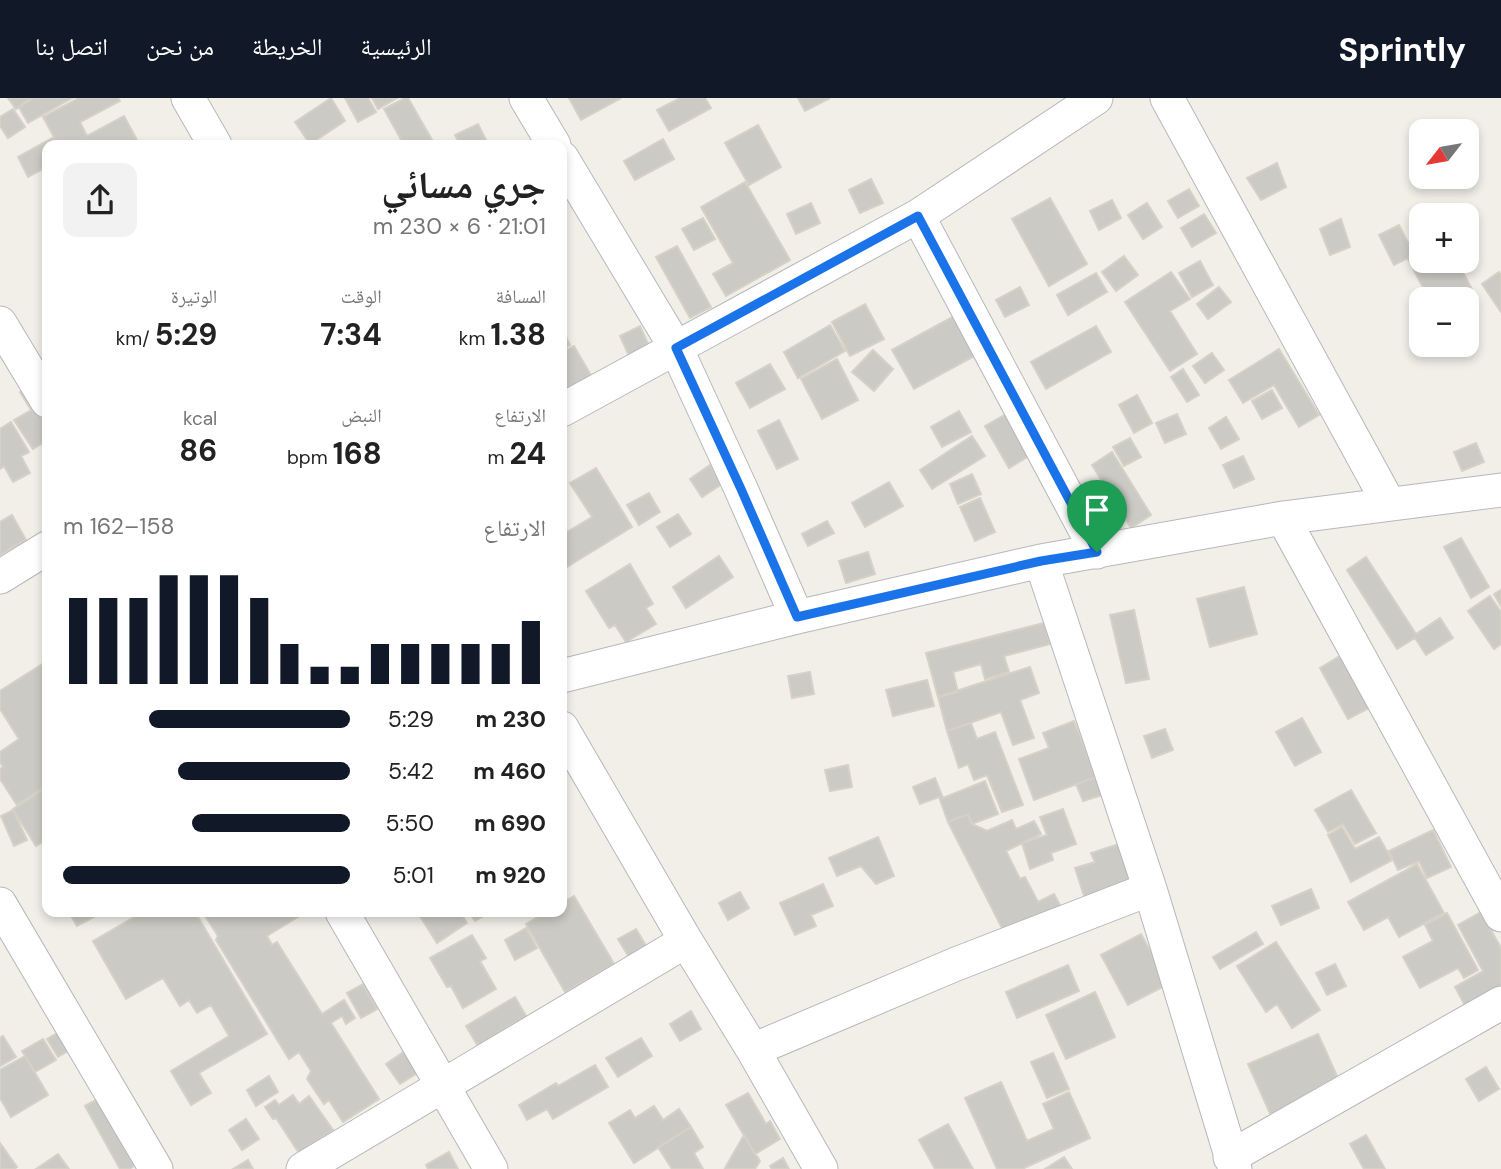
<!DOCTYPE html>
<html lang="ar">
<head>
<meta charset="utf-8">
<style>
	body { margin:0; font-family:"DM Sans","Noto Naskh Arabic",sans-serif; background:#f2f2f2; color:#222; direction:rtl; height:100vh; display:flex; flex-direction:column; font-size:26px; white-space:nowrap }
	* { box-sizing:border-box; margin:0 }
	p { font-size:23px; color:#767676 }
	.icon { flex:none; width:38px; height:38px; fill:none; stroke:currentColor; stroke-width:2; stroke-linecap:round; stroke-linejoin:round }
	.map { position:relative; flex:1; overflow:hidden; direction:ltr }
	.sheet { position:absolute; left:42px; top:42px; width:525px; height:777px; display:flex; flex-direction:column; background:#fff; border-radius:14px; box-shadow:0 4px 10px #0003; direction:rtl }
	.sheet>* { flex:none }
	.needle { width:46px; rotate:239deg }
	.tools { position:absolute; left:1409px; top:21px; display:grid; gap:14px }
	.tools a { display:grid; place-items:center; width:70px; height:70px; border-radius:14px; background:#fff; box-shadow:0 4px 10px #0003; font-size:35px }
	.pin { position:absolute; display:grid; place-items:center; width:60px; height:60px; color:#fff; margin:-72px -30px; border-radius:50% 50% 50% 0; rotate:-45deg; box-shadow:0 0 7px #0007 }
	.pin .icon { rotate:45deg }
	.round { display:grid; place-items:center; flex:none; width:74px; height:74px; border-radius:14px; background:#f2f2f2 }
	.head { display:flex; align-items:center; justify-content:space-between; height:119px; padding:0 21px }
	h1 { font-size:38px; font-weight:700; line-height:52px }
	.figures { display:grid; grid-template-columns:repeat(3,1fr); gap:10px; height:119px; padding:7px 21px }
	.figures div { display:grid; align-content:center }
	.figures b { font-size:30px; font-weight:700 }
	.figures small { font-size:19px; font-weight:400 }
	.figures p { font-size:19px }
	.chart { height:196px; padding:14px 21px }
	.chart p { display:flex; justify-content:space-between }
	.chart svg { width:100%; height:126px; margin-top:7px; stroke:#111827; stroke-width:6 }
	ul { padding:0 21px; list-style:none; font-size:23px }
	li { display:grid; grid-template-columns:112px 84px 1fr; align-items:center; height:52px }
	li i { height:18px; border-radius:9px; background:#111827 }
	header { display:flex; align-items:center; gap:42px; box-sizing:border-box; height:98px; padding:0 35px; background:#111827; color:#fff }
	header strong { font-size:33px }
	nav { display:flex; gap:38px; margin-inline-start:auto; font-size:24px }
	.map>svg:first-child { display:block }
</style>
</head>
<body>
<header>
<strong>Sprintly</strong>
<nav><a>الرئيسية</a><a>الخريطة</a><a>من نحن</a><a>اتصل بنا</a></nav>
</header>
<div class="map">
<svg width="1501" height="1071" viewBox="0 0 1501 1071">
	<rect width="100%" height="100%" fill="#f1efe8"/>
	<path fill="#cccac5" stroke="#d6d1c6" stroke-width="2" d="M8,0H31L16,11Z
		M34,0H72L28,25L19,9Z
		M79,0H118L120,3L80,24L87,38L124,18L137,42L129,47H47V69L28,79L18,59L54,39L43,19Z
		M331,0L345,23L310,46L295,24Z
		M345,0H368L376,14L358,24Z
		M372,0H397L378,11Z
		M405,0H408L435,47H404L384,11Z
		M569,0H621L581,22Z
		M680,0H705L711,10L669,33L657,12Z
		M798,0H830L805,13Z
		M13,11L25,29L8,40L0,28V19Z
		M478,26L487,44L481,47H460L455,37Z
		M758,27L781,69L749,87L725,45Z
		M663,41L674,61L635,82L624,63Z
		M1277,65L1286,89L1261,102L1247,80Z
		M871,81L883,105L860,115L849,92Z
		M745,84L790,162L726,198L713,176L733,165L701,109Z
		M1189,91L1199,108L1178,120L1168,103Z
		M1050,100L1087,166L1049,188L1012,121Z
		M1112,102L1121,120L1099,132L1090,113Z
		M811,105L820,125L796,136L787,116Z
		M1147,105L1162,129L1143,141L1128,117Z
		M1204,116L1216,135L1192,149L1181,130Z
		M703,120L715,141L694,152L682,131Z
		M1341,121L1350,149L1330,157L1320,131Z
		M1399,127L1414,157L1394,167L1379,137Z
		M677,148L711,209L690,220L656,159Z
		M1421,153V163H1457L1474,195L1463,201H1429L1408,161Z
		M1124,158L1138,177L1116,193L1102,174Z
		M1200,163L1213,187L1192,199L1179,175Z
		M1171,174L1190,201L1170,213L1197,256L1170,273L1125,204Z
		M1499,174L1501,177V214L1482,186Z
		M1096,175L1107,194L1068,217L1057,197Z
		M1020,189L1029,207L1005,219L996,202Z
		M1219,189L1231,204L1208,221L1197,206Z
		M865,206L884,241L850,258L832,224Z
		M954,218L976,257L914,291L892,252Z
		M830,227L845,253L798,280L784,254Z
		M640,228L649,248L629,258L620,238Z
		M1096,228L1111,254L1046,291L1031,264Z
		M562,232L570,247L562,252Z
		M574,248L593,281L562,299V255Z
		M1279,251L1319,317L1299,329L1274,287L1243,305L1229,282Z
		M873,252L893,271L874,293L852,274Z
		M1212,255L1224,272L1205,285L1193,268Z
		M837,261L858,302L822,321L801,281Z
		M770,266L785,291L750,310L736,285Z
		M1183,271L1199,297L1187,304L1171,279Z
		M34,286L47,307V342L33,351L14,322L31,312L20,294Z
		M1272,292L1282,310L1262,321L1252,303Z
		M1137,297L1152,325L1134,335L1119,307Z
		M959,313L971,334L942,349L931,329Z
		M1006,316L1029,358L1009,370L985,328Z
		M1177,316L1186,336L1165,345L1156,325Z
		M1226,319L1239,341L1221,351L1209,330Z
		M779,322L798,361L777,371L758,333Z
		M11,324L29,354L21,358L30,375L13,384L4,368L0,371V331Z
		M972,338L985,358L932,391L920,372Z
		M1130,340L1141,359L1124,368L1113,349Z
		M1476,345L1484,364L1462,373L1454,354Z
		M1112,354L1151,417L1131,430L1092,367Z
		M1243,358L1254,381L1234,390L1223,367Z
		M710,367L722,386L702,399L690,381Z
		M596,370L632,429L562,472V437L592,419L570,385Z
		M972,376L981,396L958,406L950,386Z
		M889,384L903,408L865,429L852,405Z
		M649,395L660,414L639,427L627,407Z
		M980,400L995,434L975,443L960,409Z
		M678,416L691,436L670,449L657,429Z
		M12,417L26,442L0,457V424Z
		M827,423L834,435L808,448L802,436Z
		M1461,440L1489,489L1471,500L1444,449Z
		M868,454L875,476L846,485L839,463Z
		M719,458L733,479L686,510L673,489Z
		M1366,459L1416,536L1440,520L1453,540L1426,557L1415,540L1397,551L1347,472Z
		M630,466L653,506L646,510L656,526L626,544L615,527L609,530L586,493Z
		M1244,489L1257,536L1210,549L1197,501Z
		M1501,492V508L1494,496Z
		M1490,498L1501,514V546L1494,551L1468,513Z
		M1134,512L1149,581L1126,585L1110,517Z
		M1044,525L1050,546L1004,558L1009,574L985,581L981,566L953,574L958,594L938,599L926,555Z
		M1340,558L1369,610L1348,621L1320,570Z
		M47,563V687L17,707L0,681V671L3,669L0,664V654L19,641L0,611V593Z
		M1030,569L1039,595L1020,602L1034,640L1013,647L1001,614L947,633L938,599Z
		M810,574L814,596L792,600L788,578Z
		M927,582L934,608L893,618L886,592Z
		M1302,620L1321,654L1295,668L1276,634Z
		M1074,623L1096,679L1034,702L1019,661L1049,650L1043,635Z
		M971,625L977,641L995,634L1023,707L1002,714L987,677L974,682L968,666L959,670L947,633Z
		M1165,631L1173,652L1152,660L1144,638Z
		M848,667L852,689L830,693L825,672Z
		M1096,679L1102,697L1083,703L1076,686Z
		M935,680L943,700L985,683L998,716L972,726L968,716L948,724L939,699L920,706L913,689Z
		M43,692L47,699V741L36,748L13,711Z
		M1351,692L1376,735L1355,746L1343,726L1328,734L1315,712Z
		M1063,711L1076,746L1051,755L1053,762L1030,771L1022,745L1047,737L1040,719Z
		M13,712L27,742L14,748L1,718Z
		M968,716L972,726L987,733L1012,722L1016,731L1034,723L1041,736L1006,753L1020,781L1025,779L1038,804L1054,796L1061,809L1005,836L948,724Z
		M1342,729L1355,751L1379,739L1392,762L1351,784L1328,737Z
		M1433,732L1451,769L1427,780L1419,763L1398,772L1389,753Z
		M878,739L894,778L876,786L861,768L837,778L829,760Z
		M1122,745L1136,788L1086,804L1075,770L1095,764L1091,755Z
		M1417,766L1444,815L1399,839L1388,819L1364,832L1348,804Z
		M823,786L833,808L811,817L816,828L795,837L780,805Z
		M1311,791L1319,810L1281,827L1272,808Z
		M740,794L749,810L728,822L719,805Z
		M574,798L614,866L565,894L526,826L546,814H562V805Z
		M69,814H103L77,828Z
		M143,814H195L267,936L199,975L211,995L191,1007L171,973L229,938L211,907L197,915L189,902L180,908L163,880L126,901L93,843Z
		M207,814H306L267,838L272,847L277,844L322,916L344,902L355,920L346,926L342,918L331,925L379,1001L343,1024L329,1002L324,1006L307,981L311,973L299,954L289,961L216,842L218,838L204,816Z
		M421,814H460L467,825L437,845L418,815Z
		M469,814H490L475,823Z
		M1481,814L1501,850V898L1469,915L1455,889L1483,873L1458,827Z
		M1447,815L1478,872L1464,880L1458,870L1420,890L1403,859L1433,843L1425,827Z
		M526,830L537,850L515,862L505,842Z
		M636,831L648,851L630,861L618,841Z
		M1256,834L1263,846L1220,871L1213,859Z
		M1141,836L1168,886L1128,907L1101,857Z
		M472,837L486,860L480,863L496,891L463,910L451,888L447,889L430,860Z
		M1276,844L1320,912L1292,930L1277,906L1266,914L1237,868Z
		M1335,866L1346,888L1327,897L1316,875Z
		M1068,867L1079,893L1017,920L1006,894Z
		M363,886L377,911L361,920L347,895Z
		M1095,894L1115,939L1066,961L1046,917Z
		M515,899L526,918L478,948L466,928Z
		M691,913L701,931L680,943L670,926Z
		M67,929L78,947L58,959L47,941Z
		M1318,936L1342,989L1272,1020L1248,966Z
		M3,938L16,959L0,968V940Z
		M641,940L652,958L618,979L606,960Z
		M43,941L56,962L35,974L22,953Z
		M405,953L419,974L400,986L386,966Z
		M1053,955L1069,991L1047,1000L1031,964Z
		M25,958L48,997L11,1019L0,1000V972Z
		M595,967L608,989L553,1021L547,1011L527,1022L519,1007L556,985L558,988Z
		M1486,969L1499,991L1479,1003L1466,981Z
		M269,978L278,994L256,1008L247,992Z
		M1001,984L1027,1043L1054,1031L1043,1006L1069,994L1090,1040L1022,1071H997L965,1000Z
		M748,995L766,1026L770,1023L780,1041L755,1056L726,1007Z
		M105,997L143,1063L129,1071H120L85,1008Z
		M293,997L299,1006L309,998L333,1032L299,1055L276,1020L273,1021L265,1009L275,1002L279,1007Z
		M654,1008L663,1022L679,1011L691,1029L634,1065L609,1025L630,1012L635,1020Z
		M246,1021L259,1041L242,1052L229,1032Z
		M948,1026L973,1071H935L919,1042Z
		M691,1029L703,1049L694,1055L703,1071H672L658,1049Z
		M744,1037L760,1063L755,1071H727L725,1070Z
		M1366,1037L1385,1071H1364L1350,1046Z
		M0,1045L17,1069L14,1071H0Z
		M449,1054L458,1071H428L426,1067Z
		M58,1056L69,1071H36Z
		M1064,1059L1072,1071H1045Z
		M783,1060L789,1071H772L770,1068Z
		M248,1062L253,1071H233Z"/>
	<g fill="none" stroke-linecap="round" stroke-linejoin="round">
		<g stroke="#b5b8bc" stroke-width="35">
			<path id="street" d="M188,0L215,47
				M526,0L554,47
				M1167,0L1389,406
				M562,60L676,250L741,391L797,519
				M918,118L1097,454
				M0,225L47,303
				M562,312L918,118L1096,0
				M1283,420L1501,817
				M1041,463L1150,791L1235,1071
				M0,479L47,450
				M562,578L797,519L1041,463L1283,420L1501,392
				M562,630L686,843L753,952L821,1071
				M0,806L156,1071
				M342,814L491,1071
				M753,952L956,866L1150,791
				M1230,1059L1501,905
				M303,1071L686,843"/>
		</g>
		<use href="#street" stroke="#fff" stroke-width="33"/>
	</g>
	<g fill="none" stroke-linecap="round" stroke-linejoin="round">
		<g stroke="#fff" stroke-width="14">
			<path id="route" d="M918,118L1097,454L1041,463L797,519L741,391L676,250Z"/>
		</g>
		<use href="#route" stroke="#1a73e8" stroke-width="9"/>
	</g>
</svg>
<div class="tools">
<a><svg class="needle" viewBox="-14 -14 28 28"><path d="M0-13l5 13h-10z" fill="#e53935"/><path d="M0 13l5-13h-10z" fill="#767676"/></svg></a>
<a>+</a>
<a>−</a>
</div>
<div class="pin" style="left:1097px;top:454px;background:#1e9e55"><svg class="icon" aria-label="arrive" viewBox="0 0 24 24"><path d="M6 21V4h12l-3 4 3 4H6"/></svg></div>
<section class="sheet">
<div class="head"><div><h1>جري مسائي</h1><p>21:01 · 6 × 230 m</p></div><a class="round"><svg class="icon" aria-label="share" viewBox="0 0 24 24"><path d="M12 15V3M7 8l5-5 5 5M5 13v7h14v-7"/></svg></a></div>
<div class="figures">
<div><p>المسافة</p><b>1.38<small> km</small></b></div>
<div><p>الوقت</p><b>7:34</b></div>
<div><p>الوتيرة</p><b>5:29<small> /km</small></b></div>
</div>
<div class="figures">
<div><p>الارتفاع</p><b>24<small> m</small></b></div>
<div><p>النبض</p><b>168<small> bpm</small></b></div>
<div><p>kcal</p><b>86</b></div>
</div>
<div class="chart"><p><span>الارتفاع</span>158–162 m</p>
<svg viewBox="0 0 160 44" preserveAspectRatio="none"><path d="M5 44V14M15 44V14M25 44V14M35 44V6M45 44V6M55 44V6M65 44V14M75 44V30M85 44V38M95 44V38M105 44V30M115 44V30M125 44V30M135 44V30M145 44V30M155 44V22"/></svg>
</div>
<ul>
<li><b>230 m</b>5:29<i style="width:70%"></i></li>
<li><b>460 m</b>5:42<i style="width:60%"></i></li>
<li><b>690 m</b>5:50<i style="width:55%"></i></li>
<li><b>920 m</b>5:01<i style="width:100%"></i></li>
</ul>
</section>
</div>
</body>
</html>
